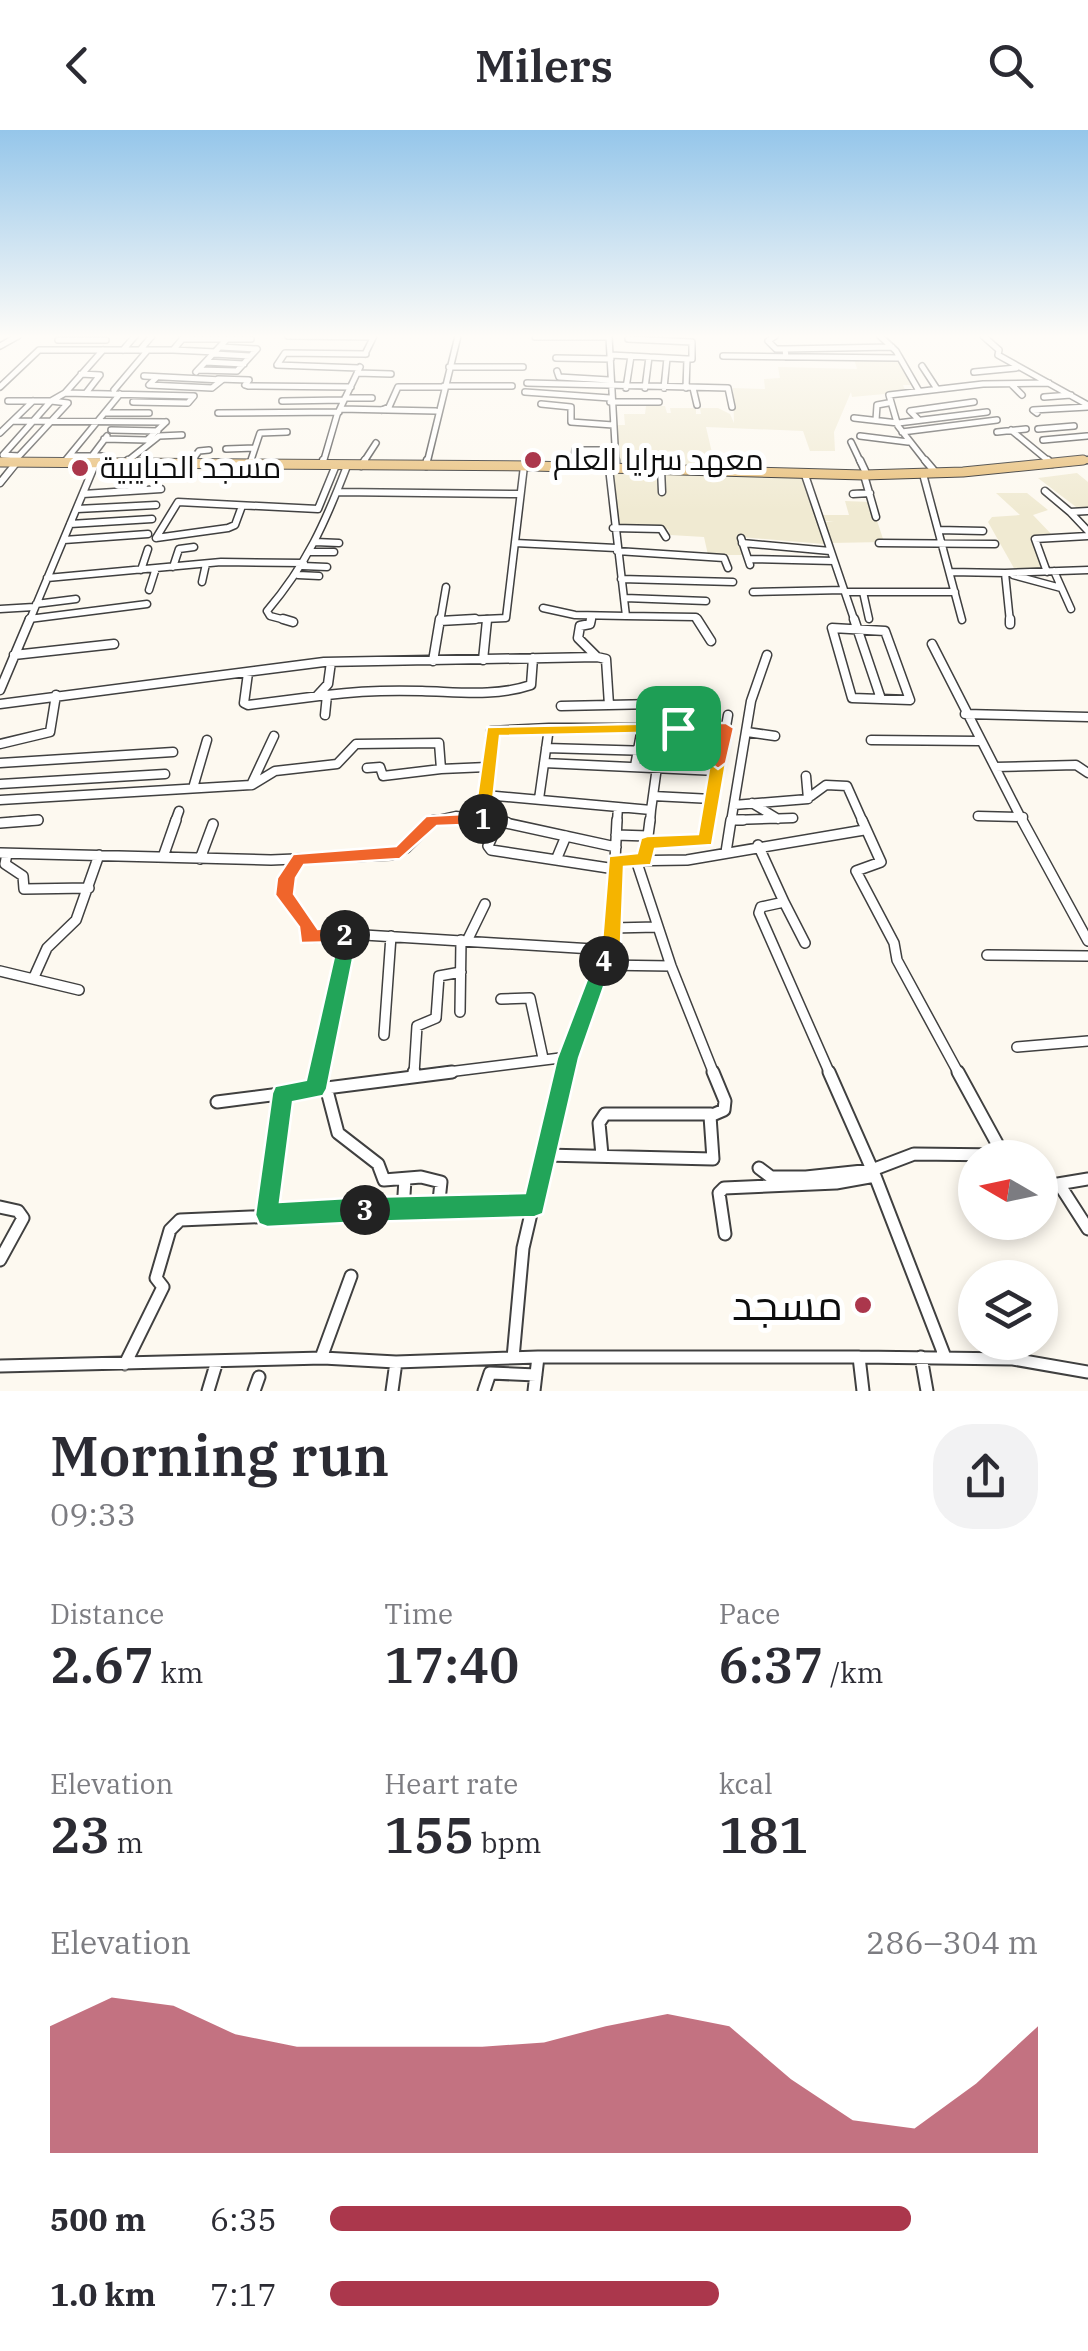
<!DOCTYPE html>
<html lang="en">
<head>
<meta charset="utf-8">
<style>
	body { margin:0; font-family:"IBM Plex Serif",Cairo,serif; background:#f2f2f3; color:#2b2b33; height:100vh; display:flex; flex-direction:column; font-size:38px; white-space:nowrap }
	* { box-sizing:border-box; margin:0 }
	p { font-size:32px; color:#7c7c81 }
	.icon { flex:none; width:55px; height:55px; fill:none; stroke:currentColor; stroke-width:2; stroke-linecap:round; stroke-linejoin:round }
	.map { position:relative; height:1261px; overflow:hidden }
	.sheet { display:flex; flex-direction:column; background:#fff; flex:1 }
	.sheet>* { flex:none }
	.needle { width:65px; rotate:279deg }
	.buttons { position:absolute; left:958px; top:1010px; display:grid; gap:20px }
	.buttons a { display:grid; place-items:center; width:100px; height:100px; border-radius:50%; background:#fff; box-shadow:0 5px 15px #0003; font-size:50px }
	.pin { position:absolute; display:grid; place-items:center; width:85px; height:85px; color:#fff; margin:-42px; border-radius:20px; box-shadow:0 5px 15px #0006 }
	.km { position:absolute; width:50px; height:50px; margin:-25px; border-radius:50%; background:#222; color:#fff; font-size:28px; line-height:50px; text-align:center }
	.round { display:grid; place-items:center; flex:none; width:105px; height:105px; border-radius:40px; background:#f2f2f3 }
	.head { display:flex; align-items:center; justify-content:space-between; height:170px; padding:0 50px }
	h1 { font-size:55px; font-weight:600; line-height:75px }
	.stats { display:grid; grid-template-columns:repeat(3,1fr); gap:15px; height:170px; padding:10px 50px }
	.stats div { display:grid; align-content:center }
	.stats b { font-size:50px; font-weight:600 }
	.stats small { font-size:28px; font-weight:400 }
	.stats p { font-size:28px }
	.chart { height:280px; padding:20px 50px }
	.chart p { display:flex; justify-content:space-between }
	.chart svg { width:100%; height:180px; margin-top:10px; fill:#ab374c; opacity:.7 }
	ul { padding:0 50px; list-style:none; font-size:32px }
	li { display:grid; grid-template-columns:160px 120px 1fr; align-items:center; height:75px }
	li i { height:25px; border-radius:12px; background:#ab374c }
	header { display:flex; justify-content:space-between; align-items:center; height:130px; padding:0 50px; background:#fff; font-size:45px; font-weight:600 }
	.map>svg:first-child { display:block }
</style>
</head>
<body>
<header><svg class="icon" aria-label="back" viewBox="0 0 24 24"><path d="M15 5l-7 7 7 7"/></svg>Milers<svg class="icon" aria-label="search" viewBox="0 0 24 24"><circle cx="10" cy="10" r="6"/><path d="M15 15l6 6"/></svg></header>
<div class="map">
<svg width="1088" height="1261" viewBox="0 0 1088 1261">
	<rect width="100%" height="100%" fill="#fdf9f0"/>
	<path fill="#f0ead2" d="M854,229H899L915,255H903L906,262L852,267L851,262L834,302L835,321H810L803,301L706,297L716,340L619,336L615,295H625L624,284H645L646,276H665L667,283H671L670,278H696V284H701L700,278H718L730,284L734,293L733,258L765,259L764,249L780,248L778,237L857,239Z
		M613,340L804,347L824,414L741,407L745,425H708L704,407L670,405L668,399L617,397Z
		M1077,343L1088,352V379L1080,380L1038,348Z
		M996,363H1027L1048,380L1033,385L1054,407L1035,408L1048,439L1015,440L988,392L992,387L1020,385Z
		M845,371L871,372L884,412L830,413L825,392L834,391H824L822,385H849Z"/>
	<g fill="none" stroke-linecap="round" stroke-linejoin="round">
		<g stroke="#404040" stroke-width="8">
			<path id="minor-far4" d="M288,206L373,207
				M775,206L768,211L776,219H785
				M880,206L896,221L919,261
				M983,206L999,220L998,225L1088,275
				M535,207H609L616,333
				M182,209H251
				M628,209L692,212V229H687
				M58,210H106
				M0,216L18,206
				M103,220L65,263L194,266L188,273L133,272
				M123,220L135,206
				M140,220L152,206
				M173,220L216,222
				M214,224L250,226
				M365,224L374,206
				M611,225L687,229L686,258
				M723,226L900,228
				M786,227L785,219L892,217
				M556,228L611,229
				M206,232L244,234
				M922,236L937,259
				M449,237H523
				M359,238L277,235L285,223L366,224
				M198,240L237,241L257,219L221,217
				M557,241L559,247L609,250
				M196,242L227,209
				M974,242L1016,238
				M357,243L391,244
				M81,244L100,245L86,263
				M144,246L222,250
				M157,247L149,255L212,258L222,250
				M218,249L249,250L245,255L248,256L351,257
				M527,253L728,258L732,277
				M1011,254L1022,265
				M444,256H512
				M0,257L39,220H173L185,206
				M626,258L631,226
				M645,258L649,227
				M664,258L667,228
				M693,258L697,275
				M114,260L147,221
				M525,262L610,268
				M1044,267L1071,265
				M345,268H372
				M8,271H51
				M51,271L68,273L19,326L3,325Z
				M51,271L65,263
				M282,271L344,270
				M610,272H659
				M541,274L571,277V292L613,295
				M340,279L436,281
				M382,280L389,277L398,257H443
				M105,283H149
				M218,283L339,282
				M1037,283L1033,280L1088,277
				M854,288L898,293L987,282
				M876,290L877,275L888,273
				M919,290L910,281L974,272
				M13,291L166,292
				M1038,299L1074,296
				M111,300L158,301
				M1011,300L1051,333
				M902,302L997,290
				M997,302L1026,299
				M0,303L33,271
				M860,306L908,312
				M104,309L147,310L166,292
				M1043,310L1087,306
				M851,312L861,333
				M226,319L255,318
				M70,326H103
				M92,326L107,306
				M64,332L120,264
				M125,333L159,306L182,305
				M190,333L199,321L209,320
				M250,333L260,303L287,302
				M323,333L337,285L360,237
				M363,333L376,313
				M427,333L458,206
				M574,333L575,320H615
				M927,333L898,296L889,265L983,254L1049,253"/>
		</g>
		<g stroke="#404040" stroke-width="9">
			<path id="minor-far3" d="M616,330V338
				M860,330L867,345
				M925,330L936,343
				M1048,330L1052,334
				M125,333L128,330
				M189,334L192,330
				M322,335L323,330
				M361,336L365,330
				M426,336L427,330
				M574,337V330
				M609,338L626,486L696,487L699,492
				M661,339L662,362
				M923,344L962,490
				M805,345L855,492
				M864,345L876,387
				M0,353L17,332
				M1045,361L1070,382L1088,381
				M338,362L519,364
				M83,364L161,359
				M853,364L870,363
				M77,379L156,375
				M1070,382L1088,401
				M70,394L152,389
				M613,398L661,399L666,407
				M938,400L983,401
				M156,408L178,372L318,379L336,335
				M156,408L228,398L235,395L242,376
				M741,408L750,435
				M64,410L148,404
				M315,412L339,413
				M515,413L616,418
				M742,413L830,421
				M879,413L995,414
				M617,421L724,428L728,438
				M310,422H334
				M748,429L834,431
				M302,436L327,437
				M173,437L179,419L194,417
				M141,440L148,419
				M1054,441L1071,479
				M950,442L1005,443L1010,492
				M1047,442L1035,409L1088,406
				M1005,443L1088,440
				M298,445L319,446
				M1013,445L1061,458
				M47,448L221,432L304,433
				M621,449L733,452
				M202,452L206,434
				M149,460L156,438
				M753,462L844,460
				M845,462H955
				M863,462L869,489
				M625,468L706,471
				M36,474L76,469
				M543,478L575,485L626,486
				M0,479L34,477
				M29,489L147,474
				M440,491L506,488L524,336
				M29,492L96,332
				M293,492L270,486L267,481C307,434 325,393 347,336
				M440,492L446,457
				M591,492L592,486"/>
		</g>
		<g stroke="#404040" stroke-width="11">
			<path id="minor-far2" d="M283,489L293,492
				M591,489L590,494L580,496L578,508L597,527
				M697,489L711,511
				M854,489L881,569
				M1010,489V494
				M440,491L475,489
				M832,498L885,501L910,570L852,568Z
				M932,514L1023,692
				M14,525L114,514
				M483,530L487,490
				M433,531L440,489
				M248,543L244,573L248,575L327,565
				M0,560L30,489
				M317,566L328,554L331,532
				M0,574L324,532L597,527L606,529L609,575
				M561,576L656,574
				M965,584L1088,587
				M325,585L327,565C358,561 390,560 422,561C459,562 495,567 531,555L533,528
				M747,602L775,606
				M871,610L979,611
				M0,614L50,602L56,565
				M546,618L720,623
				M0,633L173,622
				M544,633L717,641
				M635,636L642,598
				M995,637L1076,635L1088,643
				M367,638L380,637L383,646L441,639
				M0,654L165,644
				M252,655L275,641L337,634L356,614L439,613L441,639L487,637
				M193,658L207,610
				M485,665L651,680L657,637
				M653,666L712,669
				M811,666L826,655L847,656L863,692
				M539,669L549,598H726
				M0,670L251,655L274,606
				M752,673L778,689
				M734,675L808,669L806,646
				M978,686L1023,687
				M483,689L491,601L549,598
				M732,690L793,688
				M11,692L38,690
				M175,692L179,681
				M429,692L456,686L507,692
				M617,692L618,677
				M650,692L651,680
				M709,692L728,585
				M731,692L751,571L767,525"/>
		</g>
		<g stroke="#404040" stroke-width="12">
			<path id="minor-far1" d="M492,690L616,717
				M732,690H743
				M862,690L881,732L856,741L894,813L897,830L959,944
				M1022,690L1088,811
				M0,693L38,690
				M498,693L488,716L491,720L615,739
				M616,705L648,706
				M647,713L706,710L710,690
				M758,715L784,772L761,777L759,783L830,944
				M726,722L731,690
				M0,723L271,730L391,725L406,718L434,690
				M7,724L5,734L23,746L24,759L89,758
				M163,727L176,690
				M200,729L213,694
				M299,729L286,748L285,765L309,796L308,808L348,804
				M556,730L566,706
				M636,730L671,836L714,944
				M645,730L650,690
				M616,731L687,730L864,700
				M784,772L805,813
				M612,798L657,797
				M467,811L485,774
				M987,825L1088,826
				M602,835L671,836
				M0,841L79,860
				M34,847L47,818L76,790L99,725
				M501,869L530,868L543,928
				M460,882L461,810
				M384,905L391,806
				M1017,917L1088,911
				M318,944L348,804L609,820
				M414,944L417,896L436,888L439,846L461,842
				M432,944L568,927
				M564,944L611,812L617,690"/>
		</g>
		<g stroke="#404040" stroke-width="15">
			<path id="minor" d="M829,942L875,1046L945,1227
				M958,942L1005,1028
				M414,946V942
				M326,957L338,1003L378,1034L384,1050L421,1047L441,1052L438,1080
				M315,959L319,942
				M217,972L452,942
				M545,1025L713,1029L710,986L724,980L725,971L713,942
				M602,1025L599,993L605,984H711
				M759,1038L771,1047H806L872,1040L914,1024L1004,1025
				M1040,1057L1088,1049
				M1061,1057L1088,1099
				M0,1077L18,1081L23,1088L0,1130
				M403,1081L405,1049
				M267,1085L283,963
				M725,1104L719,1063L724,1058L836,1053L875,1046
				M859,1227L863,1261
				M921,1227L927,1261
				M321,1228L351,1146
				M513,1228L523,1118L564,942
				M125,1234L163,1157L156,1148L170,1100L180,1090L535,1075
				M0,1236L323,1228L396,1232L538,1227H859L1013,1229L1088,1242
				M208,1261L217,1231
				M254,1261L259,1247
				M392,1261L396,1232
				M484,1261L490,1243L536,1245
				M534,1261L538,1227"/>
		</g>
		<g stroke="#1e1e1e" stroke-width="9">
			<path id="major-far1" d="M0,332L126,333
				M1057,333L1088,330"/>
		</g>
		<g stroke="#1e1e1e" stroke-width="11">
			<path id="major" d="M0,332L532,336L864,345L963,342L1083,330"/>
		</g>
		<use href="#minor-far4" stroke="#fff" stroke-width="5"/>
		<use href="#minor-far3" stroke="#fff" stroke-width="6"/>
		<use href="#minor-far2" stroke="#fff" stroke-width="8"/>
		<use href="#minor-far1" stroke="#fff" stroke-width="9"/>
		<use href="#minor" stroke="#fff" stroke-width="11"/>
		<use href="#major-far1" stroke="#e7bd76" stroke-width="6"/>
		<use href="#major" stroke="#e7bd76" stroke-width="9"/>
	</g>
	<linearGradient id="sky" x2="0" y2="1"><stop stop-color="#95c6ea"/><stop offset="0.54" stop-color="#fefcf8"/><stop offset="1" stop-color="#fefcf8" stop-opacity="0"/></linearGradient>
	<rect width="1088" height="382" fill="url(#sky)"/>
	<path fill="#f5b400" stroke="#fff" stroke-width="2.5" d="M678,593L685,598L683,602L500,606L491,689L483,695L474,689L487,597Z"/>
	<path fill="#f0652b" stroke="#fff" stroke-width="2.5" d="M483,683L491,689L489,694L437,696L400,729L304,735L296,748L294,764L318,799L345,797L355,805L345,812L301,813L299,797L275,765L277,748L293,724L396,716L426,686Z"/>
	<path fill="#22a559" stroke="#fff" stroke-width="2.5" d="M348,796L358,804L327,959L323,966L293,972L280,1072L365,1067L373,1071L377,1080L373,1088L365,1092L267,1097L259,1094L255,1085L272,963L275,956L306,950L338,809L335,805L338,799Z"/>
	<path fill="#22a559" stroke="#fff" stroke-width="2.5" d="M604,823L613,831L579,928L543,1084L535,1087L365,1092L356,1088L352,1080L356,1071L365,1067L525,1063L557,928L594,831Z"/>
	<path fill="#f5b400" stroke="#fff" stroke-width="2.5" d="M718,628L726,633L712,715L655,719L651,735L624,737L621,812L611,837H596L594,831L602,812L609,726L637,723L641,708L647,706L698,704L710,633Z"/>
	<path fill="#f0652b" stroke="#fff" stroke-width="2.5" d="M726,593L734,598L726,633L718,639L710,633L717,603H678L670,598L678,593Z"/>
	<g fill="#ab374c" stroke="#fff" stroke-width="4">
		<circle cx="533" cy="330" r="10"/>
		<circle cx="80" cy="338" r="10"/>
		<circle cx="863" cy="1175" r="10"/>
	</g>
	<g text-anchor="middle" stroke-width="10" stroke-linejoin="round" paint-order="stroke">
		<g font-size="30" fill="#0d0d0d" stroke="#fff" text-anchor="start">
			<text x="553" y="340">معهد سرايا العلم</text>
			<text x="100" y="348">مسجد الحبايبية</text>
		</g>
		<g font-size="42" fill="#0d0d0d" stroke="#fff" text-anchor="end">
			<text x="843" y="1190">مسجد</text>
		</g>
	</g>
</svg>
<div class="buttons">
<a><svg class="needle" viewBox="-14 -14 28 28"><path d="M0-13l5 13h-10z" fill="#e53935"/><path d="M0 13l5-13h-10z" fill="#7c7c81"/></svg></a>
<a><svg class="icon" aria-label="layers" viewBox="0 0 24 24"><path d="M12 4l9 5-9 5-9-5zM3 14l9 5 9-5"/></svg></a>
</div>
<div class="pin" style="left:678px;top:598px;background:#1e9e55"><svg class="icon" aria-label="arrive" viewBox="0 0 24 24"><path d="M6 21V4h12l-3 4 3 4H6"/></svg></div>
<b class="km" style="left:483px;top:689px">1</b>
<b class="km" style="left:345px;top:805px">2</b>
<b class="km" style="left:365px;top:1080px">3</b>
<b class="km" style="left:604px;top:831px">4</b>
</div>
<section class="sheet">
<div class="head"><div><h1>Morning run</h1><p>09:33</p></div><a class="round"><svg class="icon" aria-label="share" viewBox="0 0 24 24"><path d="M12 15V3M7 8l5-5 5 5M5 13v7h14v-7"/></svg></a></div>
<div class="stats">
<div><p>Distance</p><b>2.67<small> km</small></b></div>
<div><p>Time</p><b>17:40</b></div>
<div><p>Pace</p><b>6:37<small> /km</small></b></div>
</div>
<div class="stats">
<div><p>Elevation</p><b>23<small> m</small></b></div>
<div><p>Heart rate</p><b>155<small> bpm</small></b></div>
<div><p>kcal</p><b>181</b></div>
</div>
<div class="chart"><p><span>Elevation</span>286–304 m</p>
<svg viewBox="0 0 160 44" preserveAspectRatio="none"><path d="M0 44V13L10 6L20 8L30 15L40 18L50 18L60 18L70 18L80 17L90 13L100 10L110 13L120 26L130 36L140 38L150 27L160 13V44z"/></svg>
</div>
<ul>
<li><b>500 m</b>6:35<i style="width:82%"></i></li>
<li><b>1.0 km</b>7:17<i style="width:55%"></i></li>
</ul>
</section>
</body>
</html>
